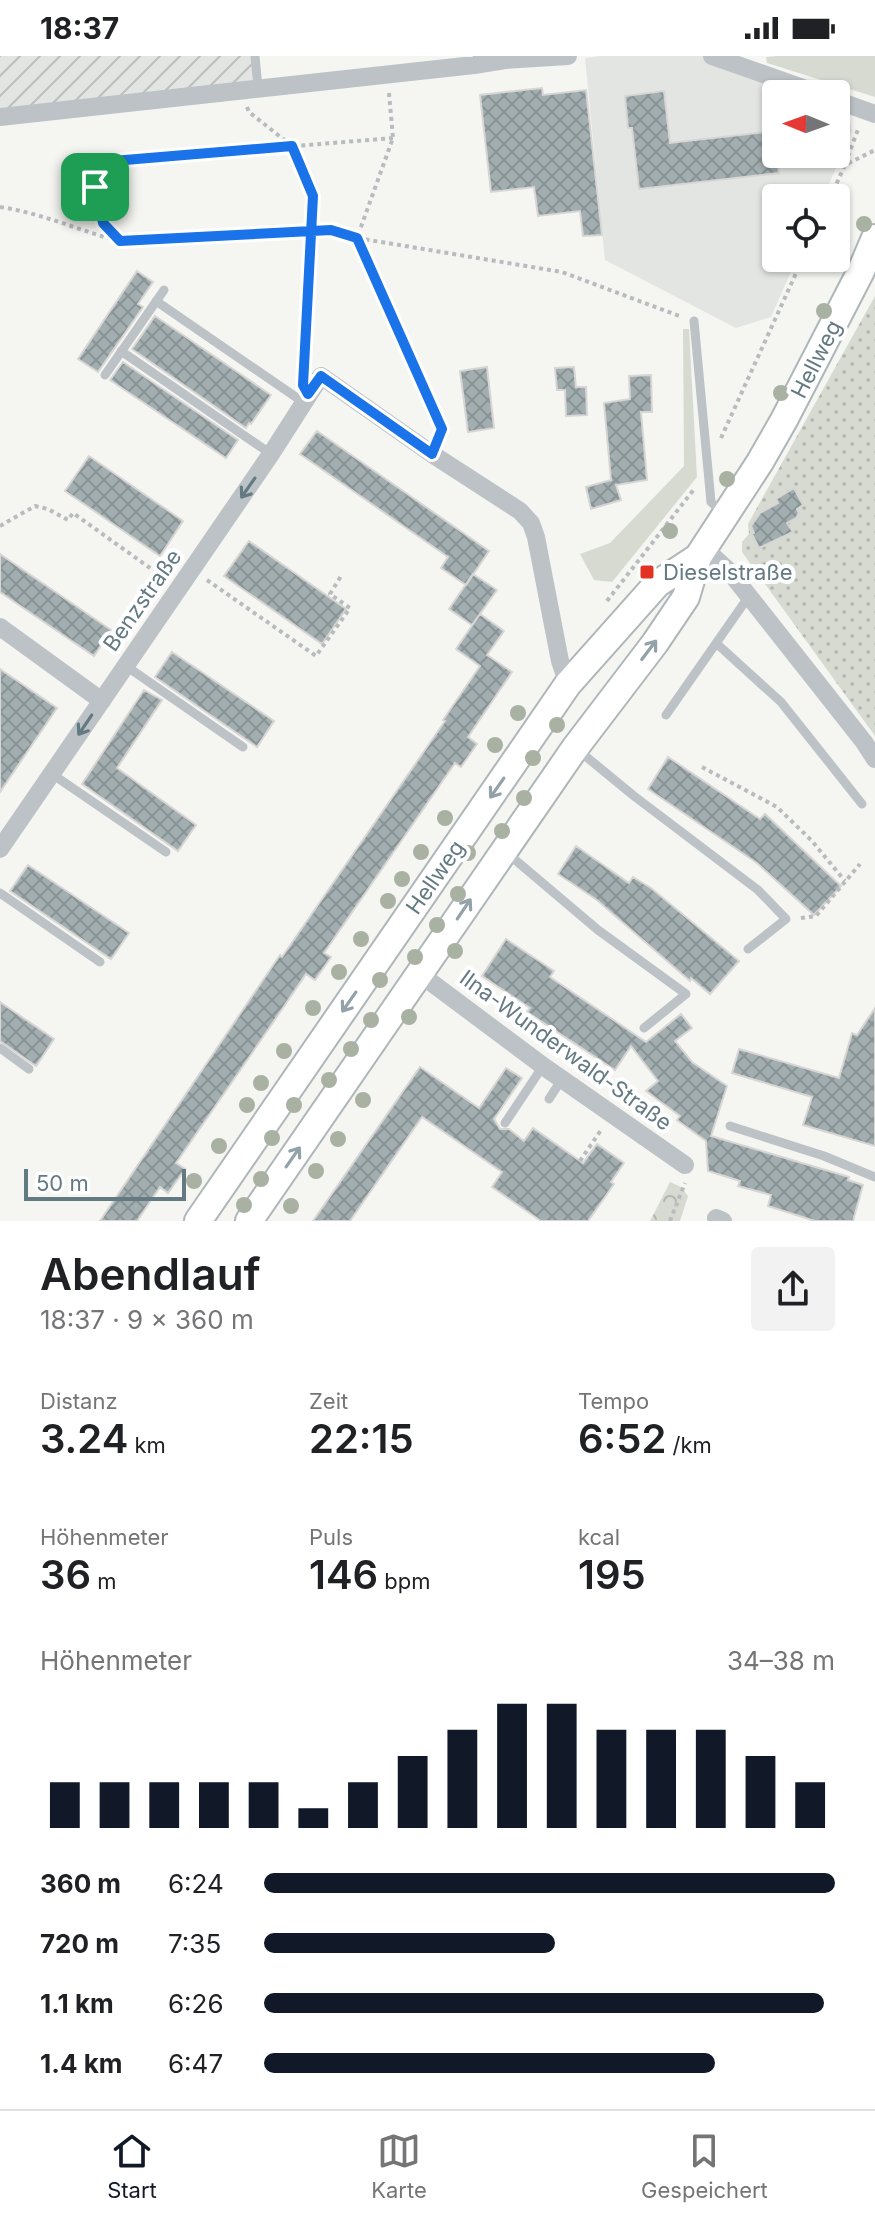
<!DOCTYPE html>
<html lang="de">
<head>
<meta charset="utf-8">
<style>
	body { margin:0; font-family:Inter,sans-serif; background:#f2f2f2; color:#202124; height:100vh; display:flex; flex-direction:column; font-size:30px; white-space:nowrap }
	* { box-sizing:border-box; margin:0 }
	p { font-size:26px; color:#757577 }
	.icon { flex:none; width:44px; height:44px; fill:none; stroke:currentColor; stroke-width:2; stroke-linecap:round; stroke-linejoin:round }
	.map { position:relative; height:1165px; overflow:hidden }
	.panel { display:flex; flex-direction:column; background:#fff; flex:1 }
	.panel>* { flex:none }
	.needle { width:52px; rotate:271deg }
	.controls { position:absolute; left:762px; top:24px; display:grid; gap:16px }
	.controls a { display:grid; place-items:center; width:88px; height:88px; border-radius:8px; background:#fff; box-shadow:0 2px 6px #0004; font-size:40px }
	.scale { position:absolute; left:24px; bottom:20px; width:162px; box-sizing:border-box; padding-left:8px; border:4px solid #647a83; border-top:0; font-size:22px; line-height:28px; white-space:nowrap; color:#647a83; -webkit-text-stroke:6px #fff; paint-order:stroke }
	.pin { position:absolute; display:grid; place-items:center; width:68px; height:68px; color:#fff; margin:-34px; border-radius:16px; box-shadow:0 4px 12px #0006 }
	.round { display:grid; place-items:center; flex:none; width:84px; height:84px; border-radius:8px; background:#f2f2f2 }
	.headline { display:flex; align-items:center; justify-content:space-between; height:136px; padding:0 40px }
	h1 { font-size:44px; font-weight:600; line-height:60px }
	.stats { display:grid; grid-template-columns:repeat(3,1fr); gap:12px; height:136px; padding:8px 40px }
	.stats div { display:grid; align-content:center }
	.stats b { font-size:40px; font-weight:600 }
	.stats small { font-size:22px; font-weight:400 }
	.stats p { font-size:22px }
	.chart { height:224px; padding:16px 40px }
	.chart p { display:flex; justify-content:space-between }
	.chart svg { width:100%; height:144px; margin-top:8px; stroke:#111827; stroke-width:6 }
	ul { padding:0 40px; list-style:none; font-size:26px }
	li { display:grid; grid-template-columns:128px 96px 1fr; align-items:center; height:60px }
	li i { height:20px; border-radius:10px; background:#111827 }
	.status { display:flex; justify-content:space-between; align-items:center; height:56px; padding:0 40px; background:#fff; direction:ltr }
	.status svg { height:22px; fill:currentColor }
	.tab-bar { display:flex; justify-content:space-around; align-items:center; height:112px; border-top:2px solid #e0e0e0; background:#fff; font-size:22px; color:#757577 }
	.tab-bar a { display:grid; justify-items:center; gap:4px }
	.tab-bar .active { color:#111827 }
	.map>svg:first-child { display:block }
</style>
</head>
<body>
<div class="status"><b>18:37</b><svg viewBox="0 0 49 12"><path d="M0 12V9h3v3zM5 12V6h3v6zM10 12V3h3v9zM15 12V0h3v12zM26 1h20v11H26zM47 4h2v5h-2z"/></svg></div>
<div class="map">
<svg width="875" height="1165" viewBox="0 0 875 1165">
	<defs>
		<pattern id="industrial-furrows" width="10" height="10" patternUnits="userSpaceOnUse" patternTransform="scale(2)"><rect width="10" height="10" fill="#e3e5e3"/><path d="M-1 1l2-2M0 10L10 0M9 11l2-2" fill="none" stroke="#bcbfbd"/></pattern>
		<pattern id="park-crowns" width="20" height="18" patternUnits="userSpaceOnUse" patternTransform="scale(2)"><rect width="20" height="18" fill="#d6dad1"/><path d="M2 6a3 3 0 1 1 6 0M12 15a3 3 0 1 1 6 0" fill="none" stroke="#b1b6af"/></pattern>
		<pattern id="garden-dots" width="8" height="8" patternUnits="userSpaceOnUse" patternTransform="scale(2)"><rect width="8" height="8" fill="#d6dad1"/><path d="M2 2h.1M6 6h.1" fill="none" stroke="#b1b6af" stroke-width="1.8" stroke-linecap="round"/></pattern>
		<pattern id="building-cross-hatch" width="8" height="8" patternUnits="userSpaceOnUse" patternTransform="scale(2)"><rect width="8" height="8" fill="#a3aeb1"/><path d="M0 0l8 8M0 8l8-8" fill="none" stroke="#889395"/></pattern>
	</defs>
	<rect width="100%" height="100%" fill="#f5f5f2"/>
	<path fill="#e3e5e3" d="M601,0H702L809,38H776V98H836V48L847,52L852,75L823,142H776V202H797L771,261L736,272L605,204L585,2Z"/>
	<path fill="url(#industrial-furrows)" d="M0,0H253L254,16L252,25L0,53Z"/>
	<path fill="#d6dad1" d="M778,0H875V41L767,7L766,1Z
		M683,273H689L697,421L612,526L594,524L580,498L610,487L684,410Z"/>
	<path fill="url(#park-crowns)" d="M670,1126L681,1131L688,1140L680,1165H650Z"/>
	<path fill="url(#garden-dots)" d="M875,240V680L742,496V486L749,478L748,468Z"/>
	<path fill="url(#building-cross-hatch)" stroke="#d7d6d4" stroke-width="2" d="M542,32L543,39L586,34L602,179L583,180L580,155L538,160L534,131L491,136L480,39Z
		M664,35L670,87L774,75L779,117L639,133L632,72H628L625,40Z
		M137,215L153,226L138,248L143,251L98,316L78,303Z
		M155,260L271,339L251,368L249,367L246,372L132,293Z
		M123,306L238,384L226,402L110,324Z
		M487,311L494,372L468,376L460,315Z
		M574,311L576,331H586L587,359L566,360L565,334H557L555,312Z
		M651,319L652,356H641L647,424L616,429L621,444L591,453L586,431L611,424L604,347L630,343L629,320Z
		M317,375L489,495L466,529L441,512L448,501L300,398Z
		M89,400L183,465L160,500L65,435Z
		M794,432L803,449L797,453L799,457L796,462L787,467L793,476L759,492L752,478L754,477L751,470L760,457L778,447L776,443Z
		M249,485L346,553L322,588L224,520Z
		M0,498L111,574L94,600L0,536Z
		M473,518L497,534L472,569L449,553Z
		M480,558L504,575L487,599L512,616L468,681L477,688L461,711L455,707L324,897L331,901L315,924L306,918L263,981L176,1107L185,1113L168,1137L160,1131L137,1165H100L280,899L282,901L445,665L443,664L480,610L456,593Z
		M172,596L274,665L257,691L155,621Z
		M0,613L57,652L0,736Z
		M144,634L162,644L117,712L196,769L178,795L82,728Z
		M668,701L760,763L765,758L841,830L814,859L757,807L648,733Z
		M576,790L629,827L633,821L651,832L739,905L710,938L691,922L690,925L597,844L558,818Z
		M28,809L129,877L111,903L10,835Z
		M506,883L554,915L550,921L646,986L681,958L692,972L675,985L692,1006L727,1030L711,1080L849,1121L848,1124L863,1129L853,1165H815L768,1150L771,1139L738,1130L740,1125L708,1115L706,1085L677,1064L680,1060L646,1035L658,1025L631,990L615,1014L527,956L530,952L482,920Z
		M0,946L54,983L36,1010L0,985Z
		M875,952V1090L803,1069L812,1041L732,1017L739,993L839,1022L852,977L857,979Z
		M420,1011L479,1052L506,1012L522,1022L494,1063L500,1073H509L524,1085L533,1072L583,1107L597,1088L624,1107L611,1126L614,1128L588,1165H541L492,1131L502,1116L422,1061L350,1165H313Z"/>
	<g fill="none" stroke-linecap="round" stroke-linejoin="round">
		<g stroke="#aeb6b9" stroke-width="30">
			<path id="secondary" d="M198,1165L568,628L657,528L698,501
				M249,1165L575,692L655,587L686,541L698,501L760,406L784,364L861,215L875,182"/>
		</g>
		<path stroke="#b8bcbe" stroke-width="4" stroke-dasharray="4 4" stroke-linecap="butt" d="M389,37L393,82L357,182L562,216L682,261
			M247,51L249,56L292,90L313,140L304,308
			M393,82L113,105L95,131L103,167L120,185L331,174L357,182L442,373L439,380
			M845,108L859,71
			M830,142L845,109L875,94
			M0,151C41,157 78,174 118,185
			M721,382L803,202
			M0,470L35,450L48,453L68,464L73,457L164,522
			M207,524L316,600L350,552L330,538L341,520
			M607,545L695,432
			M702,711L777,751L812,785L845,825
			M801,862L816,860L860,808
			M580,1105L601,1074
			M670,1165L685,1127"/>
		<path stroke="#bcc2c5" stroke-width="9" d="M255,0L258,32
			M156,245L303,346
			M694,265L711,446L722,456
			M121,295L271,398
			M105,319L164,234
			M716,587L781,646L862,748
			M126,610L243,691
			M666,659L749,540
			M578,694L634,740L758,834L786,863L748,893
			M52,718L166,796
			M507,797L598,874L686,938L644,972
			M0,837L100,906
			M0,992L29,1013
			M549,1043L562,1023
			M505,1067L543,1010
			M730,1070L824,1100L875,1121"/>
		<path stroke="#bcc2c5" stroke-width="18" d="M712,0L820,38
			M836,44L875,58
			M0,61L474,9L505,4L568,0
			M704,492L729,515L864,686L875,703
			M0,571L102,645
			M0,793L271,398L321,320L432,398L520,455L531,467L536,481L560,605L568,628
			M420,918L543,1010L685,1109
			M716,1162L723,1165"/>
		<use href="#secondary" stroke="#fff" stroke-width="26"/>
	</g>
	<g fill="#a9b1a3">
		<circle cx="864" cy="168" r="8"/>
		<circle cx="824" cy="255" r="8"/>
		<circle cx="781" cy="337" r="8"/>
		<circle cx="727" cy="423" r="8"/>
		<circle cx="670" cy="475" r="8"/>
		<circle cx="518" cy="657" r="8"/>
		<circle cx="557" cy="669" r="8"/>
		<circle cx="495" cy="689" r="8"/>
		<circle cx="533" cy="702" r="8"/>
		<circle cx="524" cy="742" r="8"/>
		<circle cx="445" cy="762" r="8"/>
		<circle cx="502" cy="775" r="8"/>
		<circle cx="421" cy="796" r="8"/>
		<circle cx="468" cy="797" r="8"/>
		<circle cx="402" cy="823" r="8"/>
		<circle cx="458" cy="838" r="8"/>
		<circle cx="388" cy="845" r="8"/>
		<circle cx="437" cy="869" r="8"/>
		<circle cx="361" cy="883" r="8"/>
		<circle cx="455" cy="895" r="8"/>
		<circle cx="415" cy="901" r="8"/>
		<circle cx="339" cy="916" r="8"/>
		<circle cx="380" cy="924" r="8"/>
		<circle cx="313" cy="952" r="8"/>
		<circle cx="409" cy="961" r="8"/>
		<circle cx="371" cy="964" r="8"/>
		<circle cx="351" cy="993" r="8"/>
		<circle cx="284" cy="995" r="8"/>
		<circle cx="329" cy="1024" r="8"/>
		<circle cx="261" cy="1027" r="8"/>
		<circle cx="363" cy="1044" r="8"/>
		<circle cx="247" cy="1049" r="8"/>
		<circle cx="294" cy="1049" r="8"/>
		<circle cx="272" cy="1082" r="8"/>
		<circle cx="338" cy="1083" r="8"/>
		<circle cx="219" cy="1090" r="8"/>
		<circle cx="316" cy="1115" r="8"/>
		<circle cx="261" cy="1123" r="8"/>
		<circle cx="194" cy="1125" r="8"/>
		<circle cx="244" cy="1149" r="8"/>
		<circle cx="291" cy="1150" r="8"/>
	</g>
	<defs><path id="oneway-shaft" d="M-6 0H5M1.5-3L5.5 0L1.5 3" fill="none" stroke-width="1.6" stroke-linecap="round" stroke-linejoin="round" transform="scale(2)"/></defs>
	<g stroke="#647a83">
		<use href="#oneway-shaft" transform="translate(248 432) rotate(125)"/>
		<use href="#oneway-shaft" transform="translate(85 669) rotate(124)"/>
	</g>
	<g stroke="#92a2a8">
		<use href="#oneway-shaft" transform="translate(649 594) rotate(-53)"/>
		<use href="#oneway-shaft" transform="translate(497 732) rotate(125)"/>
		<use href="#oneway-shaft" transform="translate(464 853) rotate(-56)"/>
		<use href="#oneway-shaft" transform="translate(349 946) rotate(125)"/>
		<use href="#oneway-shaft" transform="translate(293 1101) rotate(-55)"/>
	</g>
	<g fill="none" stroke-linecap="round" stroke-linejoin="round">
		<g stroke="#fff" stroke-width="16">
			<path id="route" d="M95,131L103,167L120,185L312,175L331,174L357,182L442,373L432,398L321,320L308,338L303,329L313,140L292,90L113,105L95,131"/>
		</g>
		<use href="#route" stroke="#1a73e8" stroke-width="10"/>
	</g>
	<rect fill="#e33124" stroke="#fff" stroke-width="3" x="639" y="508" width="16" height="16" rx="4"/>
	<g text-anchor="middle" stroke-width="8" stroke-linejoin="round" paint-order="stroke">
		<g font-size="22" fill="#647a83" stroke="#fff">
			<text transform="translate(816 303) rotate(-63)" y="8">Hellweg</text>
			<text transform="translate(142 544) rotate(-55)" y="8">Benzstraße</text>
			<text transform="translate(435 821) rotate(-55)" y="8">Hellweg</text>
			<text transform="translate(566 994) rotate(36)" y="8">Ilna-Wunderwald-Straße</text>
		</g>
		<g font-size="22" fill="#647a83" stroke="#fff" text-anchor="start">
			<text x="663" y="524">Dieselstraße</text>
		</g>
	</g>
</svg>
<div class="controls">
<a><svg class="needle" viewBox="-14 -14 28 28"><path d="M0-13l5 13h-10z" fill="#e53935"/><path d="M0 13l5-13h-10z" fill="#757577"/></svg></a>
<a><svg class="icon" aria-label="locate" viewBox="0 0 24 24"><circle cx="12" cy="12" r="6"/><path d="M12 2v4M12 18v4M2 12h4M18 12h4"/></svg></a>
</div>
<div class="scale">50 m</div>
<div class="pin" style="left:95px;top:131px;background:#1e9e55"><svg class="icon" aria-label="arrive" viewBox="0 0 24 24"><path d="M6 21V4h12l-3 4 3 4H6"/></svg></div>
</div>
<section class="panel">
<div class="headline"><div><h1>Abendlauf</h1><p>18:37 · 9 × 360 m</p></div><a class="round"><svg class="icon" aria-label="share" viewBox="0 0 24 24"><path d="M12 15V3M7 8l5-5 5 5M5 13v7h14v-7"/></svg></a></div>
<div class="stats">
<div><p>Distanz</p><b>3.24<small> km</small></b></div>
<div><p>Zeit</p><b>22:15</b></div>
<div><p>Tempo</p><b>6:52<small> /km</small></b></div>
</div>
<div class="stats">
<div><p>Höhenmeter</p><b>36<small> m</small></b></div>
<div><p>Puls</p><b>146<small> bpm</small></b></div>
<div><p>kcal</p><b>195</b></div>
</div>
<div class="chart"><p><span>Höhenmeter</span>34–38 m</p>
<svg viewBox="0 0 160 44" preserveAspectRatio="none"><path d="M5 44V30M15 44V30M25 44V30M35 44V30M45 44V30M55 44V38M65 44V30M75 44V22M85 44V14M95 44V6M105 44V6M115 44V14M125 44V14M135 44V14M145 44V22M155 44V30"/></svg>
</div>
<ul>
<li><b>360 m</b>6:24<i style="width:100%"></i></li>
<li><b>720 m</b>7:35<i style="width:51%"></i></li>
<li><b>1.1 km</b>6:26<i style="width:98%"></i></li>
<li><b>1.4 km</b>6:47<i style="width:79%"></i></li>
</ul>
</section>
<nav class="tab-bar">
<a class="active"><svg class="icon" aria-label="home" viewBox="0 0 24 24"><path d="M3 11l9-7 9 7M6 9v11h12V9"/></svg>Start</a>
<a><svg class="icon" aria-label="map" viewBox="0 0 24 24"><path d="M3 6l6-2 6 2 6-2v14l-6 2-6-2-6 2zM9 4v14M15 6v14"/></svg>Karte</a>
<a><svg class="icon" aria-label="saved" viewBox="0 0 24 24"><path d="M7 4h10v16l-5-4-5 4z"/></svg>Gespeichert</a>
</nav>
</body>
</html>
